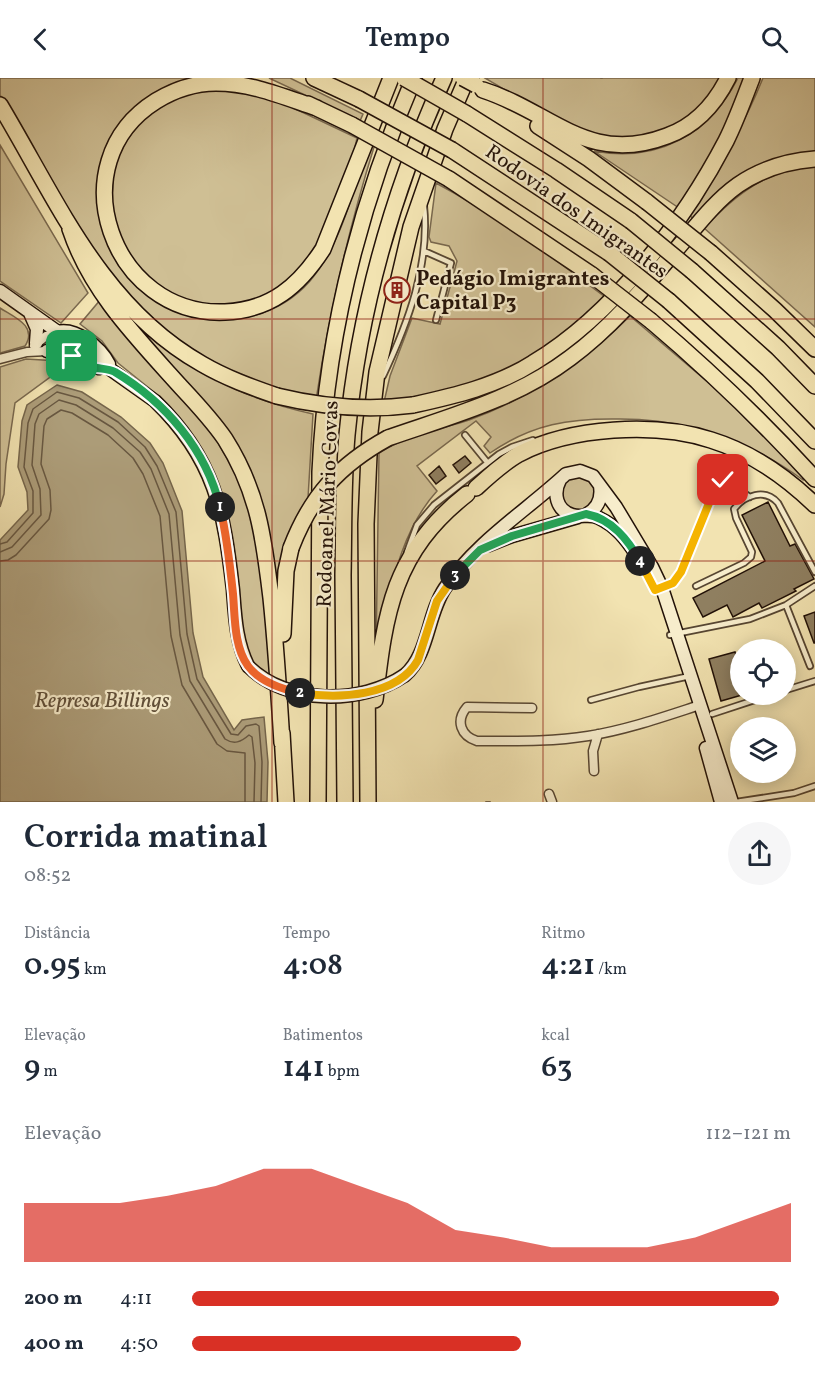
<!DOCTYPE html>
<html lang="pt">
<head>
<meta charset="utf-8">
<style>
	body { margin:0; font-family:Vollkorn,serif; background:#f6f6f7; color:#1f2937; height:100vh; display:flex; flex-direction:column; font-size:22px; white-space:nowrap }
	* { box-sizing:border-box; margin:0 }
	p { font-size:20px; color:#747a83 }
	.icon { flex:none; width:33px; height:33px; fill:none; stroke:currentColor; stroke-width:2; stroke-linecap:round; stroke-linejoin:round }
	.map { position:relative; height:724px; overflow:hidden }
	.sheet { display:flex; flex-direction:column; background:#fff; flex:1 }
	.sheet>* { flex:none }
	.controls { position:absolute; left:730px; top:561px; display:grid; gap:12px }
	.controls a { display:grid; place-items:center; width:66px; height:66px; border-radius:50%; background:#fff; box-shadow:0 3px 15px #0003; font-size:30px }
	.pin { position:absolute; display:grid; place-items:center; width:51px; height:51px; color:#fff; margin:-26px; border-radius:12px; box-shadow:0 3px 9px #0006 }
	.km { position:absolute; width:30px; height:30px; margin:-15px; border-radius:50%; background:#222; color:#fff; font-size:16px; line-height:30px; text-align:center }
	.round { display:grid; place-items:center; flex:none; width:63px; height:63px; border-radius:32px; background:#f6f6f7 }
	.head { display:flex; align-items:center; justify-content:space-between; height:102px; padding:0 24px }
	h1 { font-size:33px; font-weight:600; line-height:45px }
	.figures { display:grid; grid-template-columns:repeat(3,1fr); gap:9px; height:102px; padding:6px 24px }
	.figures div { display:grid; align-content:center }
	.figures b { font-size:30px; font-weight:600 }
	.figures small { font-size:16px; font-weight:400 }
	.figures p { font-size:16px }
	.chart { height:168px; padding:12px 24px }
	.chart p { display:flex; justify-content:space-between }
	.chart svg { width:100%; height:108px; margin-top:6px; fill:#d93025; opacity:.7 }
	ul { padding:0 24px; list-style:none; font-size:20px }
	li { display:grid; grid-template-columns:96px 72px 1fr; align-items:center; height:45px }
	li i { height:15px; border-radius:8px; background:#d93025 }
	header { display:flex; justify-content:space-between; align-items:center; height:78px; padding:0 24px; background:#fff; font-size:27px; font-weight:600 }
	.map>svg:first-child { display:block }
</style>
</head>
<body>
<header><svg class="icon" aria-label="back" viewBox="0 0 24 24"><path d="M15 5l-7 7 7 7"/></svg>Tempo<svg class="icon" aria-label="search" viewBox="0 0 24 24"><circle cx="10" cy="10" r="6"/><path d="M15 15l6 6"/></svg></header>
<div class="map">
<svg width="815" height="724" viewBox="0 0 815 724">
	<rect width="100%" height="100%" fill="#f2e3b1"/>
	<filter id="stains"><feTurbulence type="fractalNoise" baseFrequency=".00333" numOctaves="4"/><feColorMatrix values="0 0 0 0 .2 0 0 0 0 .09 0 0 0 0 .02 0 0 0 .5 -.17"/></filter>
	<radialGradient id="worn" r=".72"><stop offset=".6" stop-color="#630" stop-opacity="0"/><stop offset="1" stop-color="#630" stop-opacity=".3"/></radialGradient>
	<path fill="#cfbf94" stroke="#79684e" stroke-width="1.5" d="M0,0H247L269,9L192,4L120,55C116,79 113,103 109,127C108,135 105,146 106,154C110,173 122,191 136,204C146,213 156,223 168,229C215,252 275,243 310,203C342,165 353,112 369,66L374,69C348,153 329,236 316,322L264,310L174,264L107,197L0,17Z
		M269,0H290L363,36L360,43Z
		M485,0H720C713,12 706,24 696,33C674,53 639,63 610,60C575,56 516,18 485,0Z
		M738,0H747L723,58L679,130L594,73C657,85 709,57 738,0Z
		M763,0H815V73L787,78L696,143L688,136C718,92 743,50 763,0Z
		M197,12H243L283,25L357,60L351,87L326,158L289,209L225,233L168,218L125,177L111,134L114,89L125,64L140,45L155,31L173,20Z
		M0,67L88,215L61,245L0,203Z
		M815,88V249L704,150C736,116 766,92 815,88Z
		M436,105C496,137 551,178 605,219L567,256L508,292L445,315L384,324L390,298L412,240L440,246L457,183L449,168L431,164L429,159Z
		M101,221L214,358L241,405L258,455L273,600L259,591L251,582L244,565L233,466L223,423L177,338L154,314L118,285L102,263L80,246Z
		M0,230C14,239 38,248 25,268L0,275Z
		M630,238L723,317L803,397V402C749,362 688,341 620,341C570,340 532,346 490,375L484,368L491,359L476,343L417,388L437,413C397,457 390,519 376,575L379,375C407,357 438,352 469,342C530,320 584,284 630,238Z
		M129,241C182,290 242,321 313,336L308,420L291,451L281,502L278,500L275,504L253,406Z
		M26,281L59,283L57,294L15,325L6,386L4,416L0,429V289Z
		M561 415a17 17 0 1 1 34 0a17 17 0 1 1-34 0Z"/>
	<path fill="#ac9c78" stroke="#75654b" stroke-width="1.5" d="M57,307L82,314L121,339L150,365L163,385L182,433L193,555L203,599L234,652L242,642L264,639L268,684L267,724H0V462L28,432L27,414L18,389L22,343L27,327Z"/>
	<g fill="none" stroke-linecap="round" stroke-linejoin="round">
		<path stroke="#685740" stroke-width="1.5" d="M0,466L7,464L33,435V413L24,389L28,345L33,331L57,314L79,320L118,344L145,369L157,388L176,434L187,556L197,601L231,656L238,657L246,648L256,646L259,648L262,684L261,724
			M0,474L12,469L41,437L40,411L32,387L35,346L39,336L59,322L76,327L113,350L140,374L151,391L169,436L180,557L190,603L225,661C234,667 241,664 249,657L252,659L255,685L254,724
			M0,483L8,482L16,477L49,441L51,432L50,412L41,386L44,348L47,341L61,332L72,335L108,357L133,380L143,396L160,438L171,558L182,607L217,666L227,673L245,675V724"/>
		<path stroke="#75654b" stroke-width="2" d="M601,0H602
			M486,724H490"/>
	</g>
	<path fill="#8f7f60" stroke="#231208" stroke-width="1.5" d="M465,378L471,385L459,395L453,387Z
		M439,388L446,398L436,406L429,397Z
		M768,424L790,468L795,466L814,501L794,511L796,513L762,530L759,525L733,539L727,527L703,539L693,520L765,483L742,437Z
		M815,534V565H814L804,538Z
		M735,574L739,588L741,587V600L737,601L742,617L721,623L709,581Z"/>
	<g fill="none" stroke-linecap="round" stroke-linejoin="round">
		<g stroke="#574632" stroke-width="8">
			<path id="lane" d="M424,173L451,185L436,242
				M383,298C408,245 430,187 424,128
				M465,357L487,384
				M407,474L417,447L434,427L499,376L512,369L533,362
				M696,508L744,485L751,479L752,474L736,440L734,431C745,417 765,410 778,425L815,494
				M655,512L673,505L681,494L718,405L726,403L750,419
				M786,527L810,588
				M670,557L750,541L786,527L815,508
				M786,612L815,603
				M591,622L639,609L690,598
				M712,636L773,616
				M736,724L794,715L815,708"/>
		</g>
		<g stroke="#574632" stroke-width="11">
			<path id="street" d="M34,268L46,258L57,254
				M0,281L27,274L47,273L54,268L61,257
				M532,630L467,629C455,643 461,658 477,663C513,663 552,664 588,658C626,652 663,639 700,627
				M594,693L593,673L598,656
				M549,716L552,724"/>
		</g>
		<g stroke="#231208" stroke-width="15">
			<path id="secondary" d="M0,213L155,323C215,381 224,433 233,512C235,538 236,564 248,588
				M30,235L37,251L36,265
				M57,254C76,249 100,269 109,286
				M47,273L63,275L99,290
				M560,402C553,415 556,432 572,437C581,440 590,435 599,440C616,448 626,461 636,476
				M587,436C598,430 602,420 600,408
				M489,467L512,458L578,439
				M405,597C429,576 427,537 445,510C476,464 526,433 566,396L580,393L593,398L616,429L652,489L662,510L732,724
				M706,670L721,724"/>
		</g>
		<g stroke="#231208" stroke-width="18">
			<path id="highway" d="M314,0L359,21
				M483,12C552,34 588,88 667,58C695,48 715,26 728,0
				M308,26L352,47
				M0,27C57,122 101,229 202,286C226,300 251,309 277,318
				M317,30C284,19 252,5 216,5C195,5 174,12 156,23C57,85 112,239 225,234C271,232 299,208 323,171L391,0
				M467,36L556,92L631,143
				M538,48L589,81L647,124
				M452,72L609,175
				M449,101L592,197
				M70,151C91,214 137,260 181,309C196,325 212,342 225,361C258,413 264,460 271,520C276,568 279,616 282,665
				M711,175L775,232L815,271
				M692,193L778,270L815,308
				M669,223L757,303L815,363
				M651,243C709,292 764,345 815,401
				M413,327C454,318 497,308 533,285C613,237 683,145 726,63C736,43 744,21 752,0
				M388,360C451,338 516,321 570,280C611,250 643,211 675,173C695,150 714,124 738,107C760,92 788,83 815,81
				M476,410C489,398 503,385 519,376C571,349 655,344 711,362C750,374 786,399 815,427
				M283,556L286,493L291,470
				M375,622C385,534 393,474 467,416
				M282,655L286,724
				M318,724L320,394C326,258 360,125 414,0
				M345,724C345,648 343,573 343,497C344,451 343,404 347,357C359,231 392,115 444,0
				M368,724L366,446L370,354L377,294L411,149L445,51L467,0"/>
		</g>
		<use href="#lane" stroke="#f7edcc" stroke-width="4.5"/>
		<use href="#street" stroke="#f7edcc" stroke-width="8"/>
		<use href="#secondary" stroke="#f7edcc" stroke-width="12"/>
		<use href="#highway" stroke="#f2e3b1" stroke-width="15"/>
		<g stroke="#231208" stroke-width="15" stroke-linecap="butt">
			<path id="secondary-bridge" d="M248,588C287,627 361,627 405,597"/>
		</g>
		<g stroke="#231208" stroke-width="18" stroke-linecap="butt">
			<path id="highway-bridge" d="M404,0L467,36
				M463,0L476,7
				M359,21L452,72
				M352,47L449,101
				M647,124L711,175
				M631,143L692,193
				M609,175L669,223
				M592,197L651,243
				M277,318C322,329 366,333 413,327
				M291,470C311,418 339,387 388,360"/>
		</g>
		<use href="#secondary-bridge" stroke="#f7edcc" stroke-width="12"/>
		<use href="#highway-bridge" stroke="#f2e3b1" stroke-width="15"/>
	</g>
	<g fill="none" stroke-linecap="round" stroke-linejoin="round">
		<g stroke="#fff" stroke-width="12">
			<path id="split-1" d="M72,278C80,281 88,287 97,290C103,291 109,291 115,294C165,324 206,371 220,429"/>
		</g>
		<g stroke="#fff" stroke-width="12">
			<path id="split-2" d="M220,429C227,458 230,487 233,516C235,539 234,569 248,588C260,604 281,611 300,615"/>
		</g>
		<g stroke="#fff" stroke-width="12">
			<path id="split-3" d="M300,615C338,621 397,619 418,582L437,523L455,497"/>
		</g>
		<g stroke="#fff" stroke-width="12">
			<path id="split-4" d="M455,497L480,472L512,458L586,436C612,441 628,462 640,483"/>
		</g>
		<g stroke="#fff" stroke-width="12">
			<path id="split-5" d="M640,483L655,512L673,505L681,494L716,408L723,402"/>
		</g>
		<use href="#split-1" stroke="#22a559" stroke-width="8"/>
		<use href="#split-2" stroke="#f0652b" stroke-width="8"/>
		<use href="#split-3" stroke="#f5b400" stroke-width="8"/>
		<use href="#split-4" stroke="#22a559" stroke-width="8"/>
		<use href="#split-5" stroke="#f5b400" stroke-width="8"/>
	</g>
	<path fill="none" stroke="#8f2418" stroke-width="1.5" stroke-opacity="0.55" d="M272,0V724M543,0V724M0,241H815M0,483H815"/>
	<defs>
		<g id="building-ring" transform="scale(1.35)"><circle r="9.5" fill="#f7edcc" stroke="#8f2418" stroke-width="1.5"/><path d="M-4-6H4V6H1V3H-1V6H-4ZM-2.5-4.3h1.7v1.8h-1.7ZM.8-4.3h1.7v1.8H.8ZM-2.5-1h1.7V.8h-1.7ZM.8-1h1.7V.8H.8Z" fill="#8f2418"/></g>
	</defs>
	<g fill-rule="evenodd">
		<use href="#building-ring" x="397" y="212"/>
	</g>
	<g text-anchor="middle" stroke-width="4.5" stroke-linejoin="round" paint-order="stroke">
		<g font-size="21" fill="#231208" stroke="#f7edcc">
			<text transform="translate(577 133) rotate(35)" y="7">Rodovia dos Imigrantes</text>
			<text transform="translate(327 426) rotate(-88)" y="7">Rodoanel Mário Covas</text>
		</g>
		<g font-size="21" font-weight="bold" fill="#231208" stroke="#f7edcc" text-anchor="start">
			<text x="416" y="207">Pedágio Imigrantes<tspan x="416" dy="24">Capital P3</tspan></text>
		</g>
		<g font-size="22" font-style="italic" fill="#61503a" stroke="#f7edcc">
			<text x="102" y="629">Represa Billings</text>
		</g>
	</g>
	<rect width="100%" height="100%" filter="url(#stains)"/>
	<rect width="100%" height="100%" fill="url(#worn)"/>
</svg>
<div class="controls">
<a><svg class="icon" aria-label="locate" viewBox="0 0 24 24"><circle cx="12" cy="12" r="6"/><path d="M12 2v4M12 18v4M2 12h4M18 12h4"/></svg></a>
<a><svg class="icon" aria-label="layers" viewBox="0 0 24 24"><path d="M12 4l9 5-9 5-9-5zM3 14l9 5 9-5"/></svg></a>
</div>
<div class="pin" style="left:72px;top:278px;background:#1e9e55"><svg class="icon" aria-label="arrive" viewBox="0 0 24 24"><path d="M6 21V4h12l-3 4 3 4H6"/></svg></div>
<div class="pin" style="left:723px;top:402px;background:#d93025"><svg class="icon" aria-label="check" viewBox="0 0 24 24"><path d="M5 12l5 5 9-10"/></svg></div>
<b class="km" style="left:220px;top:429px">1</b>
<b class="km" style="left:300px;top:615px">2</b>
<b class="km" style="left:455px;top:497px">3</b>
<b class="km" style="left:640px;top:483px">4</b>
</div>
<section class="sheet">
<div class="head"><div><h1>Corrida matinal</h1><p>08:52</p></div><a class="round"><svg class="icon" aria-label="share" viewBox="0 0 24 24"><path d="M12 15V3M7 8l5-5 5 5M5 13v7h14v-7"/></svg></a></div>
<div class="figures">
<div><p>Distância</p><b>0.95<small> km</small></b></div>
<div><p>Tempo</p><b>4:08</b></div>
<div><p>Ritmo</p><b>4:21<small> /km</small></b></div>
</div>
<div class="figures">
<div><p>Elevação</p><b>9<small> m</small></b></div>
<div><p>Batimentos</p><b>141<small> bpm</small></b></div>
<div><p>kcal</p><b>63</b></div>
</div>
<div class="chart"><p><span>Elevação</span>112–121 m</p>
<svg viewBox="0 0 160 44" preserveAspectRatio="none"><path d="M0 44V20L10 20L20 20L30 17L40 13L50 6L60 6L70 13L80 20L90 31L100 34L110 38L120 38L130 38L140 34L150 27L160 20V44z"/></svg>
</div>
<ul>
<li><b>200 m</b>4:11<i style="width:98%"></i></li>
<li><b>400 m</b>4:50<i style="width:55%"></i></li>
</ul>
</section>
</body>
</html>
